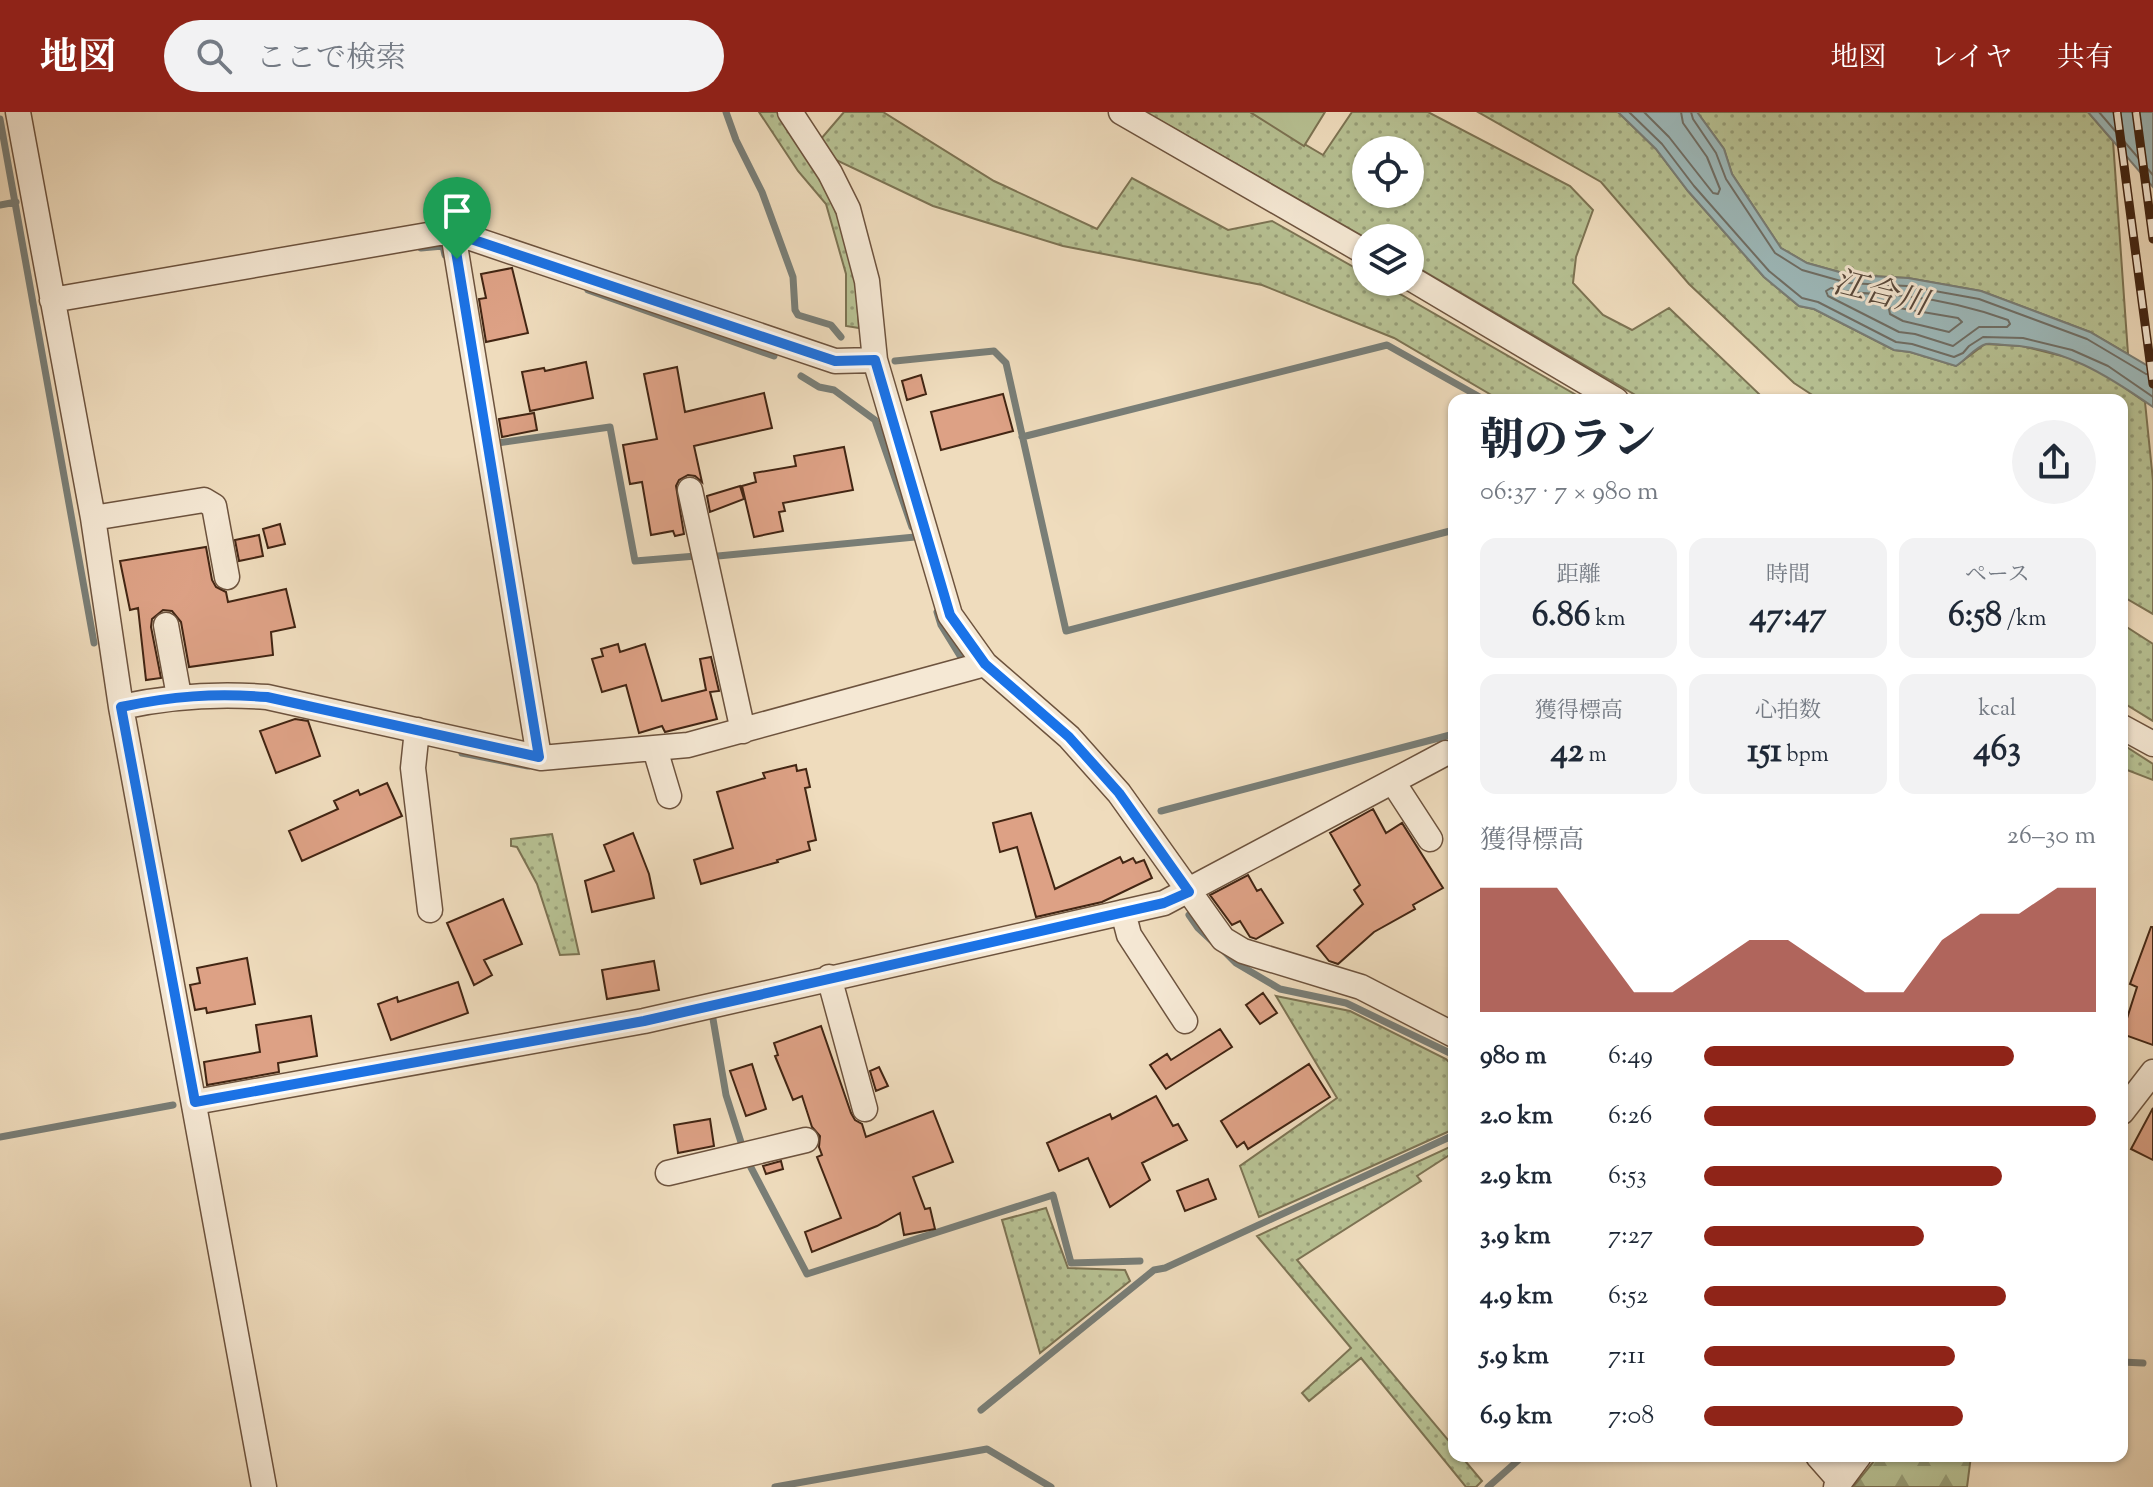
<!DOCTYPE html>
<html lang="ja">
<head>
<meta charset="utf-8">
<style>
	body { margin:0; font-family:"Sorts Mill Goudy","Noto Serif JP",serif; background:#f2f2f3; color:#1f2937; height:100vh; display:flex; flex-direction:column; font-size:30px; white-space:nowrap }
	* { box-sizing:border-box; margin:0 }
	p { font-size:26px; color:#747a83 }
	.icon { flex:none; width:44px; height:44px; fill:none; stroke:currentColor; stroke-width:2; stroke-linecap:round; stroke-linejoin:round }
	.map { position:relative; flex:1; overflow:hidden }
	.drawer { position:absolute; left:1448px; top:282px; width:680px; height:1068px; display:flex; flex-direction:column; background:#fff; border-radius:16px; box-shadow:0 2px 6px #0004 }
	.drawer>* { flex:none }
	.fabs { position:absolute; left:1352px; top:24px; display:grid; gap:16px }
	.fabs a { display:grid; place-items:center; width:72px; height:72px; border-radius:50%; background:#fff; box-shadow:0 2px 6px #0004; font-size:40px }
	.pin { position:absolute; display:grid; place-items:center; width:68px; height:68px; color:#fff; margin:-82px -34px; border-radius:50% 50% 50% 0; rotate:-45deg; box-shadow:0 0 8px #0007 }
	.pin .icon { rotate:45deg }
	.round { display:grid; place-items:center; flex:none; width:84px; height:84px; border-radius:42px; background:#f2f2f3 }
	.headline { display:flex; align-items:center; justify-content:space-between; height:136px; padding:0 32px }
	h1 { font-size:44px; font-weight:800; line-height:60px }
	.figures { display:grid; grid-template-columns:repeat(3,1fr); gap:12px; height:136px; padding:8px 32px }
	.figures div { display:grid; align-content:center; border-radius:16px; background:#f2f2f3; text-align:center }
	.figures b { font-size:34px; font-weight:800 }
	.figures small { font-size:22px; font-weight:400 }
	.figures p { font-size:22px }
	.chart { height:224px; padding:16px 32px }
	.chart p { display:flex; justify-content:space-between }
	.chart svg { width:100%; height:144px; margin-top:8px; fill:#8f2418; opacity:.7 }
	ul { padding:0 32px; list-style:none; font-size:26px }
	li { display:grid; grid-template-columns:128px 96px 1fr; align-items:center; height:60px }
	li i { height:20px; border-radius:10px; background:#8f2418 }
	header { display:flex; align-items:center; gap:48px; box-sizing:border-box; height:112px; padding:0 40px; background:#8f2418; color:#fff }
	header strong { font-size:38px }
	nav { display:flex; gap:44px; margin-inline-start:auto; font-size:28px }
	.search { width:560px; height:72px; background:#f2f2f3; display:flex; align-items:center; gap:20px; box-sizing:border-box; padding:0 28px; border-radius:44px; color:#747a83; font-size:30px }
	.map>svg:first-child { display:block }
</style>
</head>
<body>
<header>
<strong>地図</strong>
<div class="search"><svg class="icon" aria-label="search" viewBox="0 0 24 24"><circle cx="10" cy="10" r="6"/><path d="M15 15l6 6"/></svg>ここで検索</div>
<nav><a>地図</a><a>レイヤ</a><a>共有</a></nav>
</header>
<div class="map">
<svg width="2153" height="1375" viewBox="0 0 2153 1375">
	<defs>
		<pattern id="green-dots" width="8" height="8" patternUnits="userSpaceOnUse" patternTransform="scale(2)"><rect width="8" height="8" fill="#b7c193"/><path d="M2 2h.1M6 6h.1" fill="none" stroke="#969d77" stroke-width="1.8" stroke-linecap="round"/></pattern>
		<pattern id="forest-firs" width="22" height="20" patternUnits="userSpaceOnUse" patternTransform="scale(2)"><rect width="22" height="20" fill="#b7c193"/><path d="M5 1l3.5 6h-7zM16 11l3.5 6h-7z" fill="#969d77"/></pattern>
	</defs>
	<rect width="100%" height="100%" fill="#efdcbd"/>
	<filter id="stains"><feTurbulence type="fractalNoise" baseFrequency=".0025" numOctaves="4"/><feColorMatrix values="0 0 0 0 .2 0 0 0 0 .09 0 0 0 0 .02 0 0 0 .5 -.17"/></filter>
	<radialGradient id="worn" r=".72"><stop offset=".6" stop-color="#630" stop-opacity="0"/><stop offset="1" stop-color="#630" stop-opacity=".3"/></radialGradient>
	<path fill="url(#green-dots)" stroke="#7c7353" stroke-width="2" fill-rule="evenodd" d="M759,0H777L832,80L855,160L859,216L846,214V162L826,92L798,59Z
		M844,0H883L994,69L1097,117L1132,66L1228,118L1272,109L1366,162V170H1379L1585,288H1500L1394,226L1262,173L1063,134L933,94L836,48L820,28Z
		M1145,0H1250L1323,43L1352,0H1428L1570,74L1593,98L1576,145L1573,171L1603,203L1632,218L1669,196L1760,283L1770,288H1644L1410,151V126H1366ZM1366,38H1410V82H1366Z
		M1478,0H1618L1656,37L1688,79L1764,165L1799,194L1814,197L1894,238L1910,240L1956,254L1985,232L2022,234L2070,246L2105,262L2145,290L2153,369V502L2122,484V288H1820L1794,271L1689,172L1601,70Z
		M1697,0H2088L2113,29L2128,242L2090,220L1981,179L1908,166L1850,163L1807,151L1781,136L1732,62L1724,37Z
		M2122,512L2153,532V609L2122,590Z
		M2122,632L2153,652V668L2122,656Z
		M552,722L579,842L560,843L537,772L517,735L511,734V727Z
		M1276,884L1350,899L1446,947L1454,955V1017L1259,1105L1240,1054L1337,986Z
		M1454,1033V1040L1417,1064L1421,1069L1297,1148L1454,1335V1344H1461L1482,1369L1476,1375H1466L1361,1246L1309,1289L1302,1281L1351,1236L1257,1124Z
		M1046,1096L1068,1156L1125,1158L1130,1169L1040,1241L1002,1108Z"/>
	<path fill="url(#forest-firs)" stroke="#7c7353" stroke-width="2" d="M1878,1344H1971L1967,1375H1853Z"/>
	<path fill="#b7c193" stroke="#7c7353" stroke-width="2" d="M1250,0H1325L1304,34Z"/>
	<path fill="#9db9ba" stroke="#797e77" stroke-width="2" d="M1618,0H1697L1724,37L1732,62L1781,136L1807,151L1850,163L1908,166L1981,179L2090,220L2153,257V295C2107,263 2063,235 2005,233C1999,233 1991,231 1986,232C1975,235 1966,248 1956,254L1910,240L1894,238L1814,197L1799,194L1764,165L1688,79L1656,37Z
		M2088,0H2153V75Z"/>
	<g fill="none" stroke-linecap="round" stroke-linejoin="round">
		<path stroke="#706f66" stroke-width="2" d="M1629,0L1662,32L1694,74L1769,159L1802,186L1818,190L1896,230L1912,232L1954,245L1963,241L1969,234L1983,225L2023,226L2072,238L2108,254L2153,285
			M1644,0L1669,25L1713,81L1718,82L1720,77L1707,45L1683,11L1681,0
			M1691,0L1693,7L1716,41L1726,67L1775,141L1802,158L1848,171L1907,174L1979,187L2087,227L2146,262L2153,263
			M2099,0L2153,63
			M1831,176C1855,183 1880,181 1905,184C1940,188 1975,196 2008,208L2010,212L2007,215H1979L1953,234L1915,222L1899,220L1828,184L1826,179Z
			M1893,195L1958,206L1962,210L1949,220L1903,209L1890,202L1889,197Z"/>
		<path stroke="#797e77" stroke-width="7" d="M726,0L736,28L762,80L793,165L795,198L798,203L831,213L841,225
			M0,7L94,531
			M0,93L16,90
			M421,136L443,134L445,143
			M588,178L774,244
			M895,249L994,239L1006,251L1066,519L1454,418
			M801,264L819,275L834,278L875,308L912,415
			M1022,325L1387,233L1485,288
			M490,332L610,315L635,449L696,444
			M718,444L915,425
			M937,500L941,513L962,547
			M462,641L528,654
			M1161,699L1454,622
			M1189,803L1198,816L1213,830
			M1225,840L1236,851L1280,877L1346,891L1454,943
			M713,907L726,983L746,1046L807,1162L1053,1083L1071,1151L1140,1149
			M0,1025L173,993
			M2122,1250L2143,1251
			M981,1298L1154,1158L1165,1156L1454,1023
			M775,1375L987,1337L1051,1375
			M1488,1375L1523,1344"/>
	</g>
	<path fill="#dda185" stroke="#422513" stroke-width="2" d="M512,156L528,221L486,230L479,187L486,186L481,162Z
		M586,250L593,286L530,299L522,260L544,256L545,259Z
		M677,255L685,300L764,281L772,316L694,334L702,370L695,364L688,363L679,368L676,374L684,422L675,424L673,419L651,423L642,370L630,372L623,333L657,327L644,262Z
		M921,263L926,282L907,288L902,269Z
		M1003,282L1013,319L941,338L931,300Z
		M534,301L537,318L502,325L499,307Z
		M844,335L853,378L783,391L785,399L779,400L783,419L754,425L742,374L756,370L754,361L796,354L794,344Z
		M740,374L744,387L710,400L707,384Z
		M280,412L285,432L268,436L263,417Z
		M259,423L263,444L239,449L235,428Z
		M206,435L212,468L216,475L226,480L228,490L286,477L295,515L271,520L273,543L189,555L181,510L172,499L163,498L152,507L151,515L161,566L146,568L138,496L130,498L120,449Z
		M618,532L620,540L645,532L662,589L706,578L700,547L711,545L719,579L710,580L717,607L665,620L662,614L639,621L626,573L602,580L592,547L603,544L601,537Z
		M295,607L308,609L320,644L276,661L260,619Z
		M796,653L797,659L806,657L810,675L805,676L816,728L808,730L810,738L777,748L778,750L701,772L694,748L733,736L717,680L765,666L763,661Z
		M387,671L402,704L302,749L289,719L338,697L334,689L358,678L360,683Z
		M1373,697L1386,721L1402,711L1443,776L1413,793L1415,797L1374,820L1338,852L1329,849L1317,834L1363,792L1354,778L1360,773L1330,721Z
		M1031,701L1055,777L1120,745L1123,751L1133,746L1136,751L1144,748L1152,766L1102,790L1036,805L1017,735L1000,740L993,711Z
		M633,721L649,762L654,786L592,800L585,769L614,759L604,733Z
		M1248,763L1257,779L1261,777L1283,811L1256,827L1250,825L1240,809L1232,813L1210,783Z
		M503,787L522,832L484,848L492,863L474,873L447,811Z
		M2151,815H2153V933L2122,922L2137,875L2130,872Z
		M247,846L255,892L207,901L206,896L195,898L190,873L200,871L197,856Z
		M654,849L659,878L607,887L602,858Z
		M458,870L468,901L391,928L378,892L397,885L398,890Z
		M1263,881L1277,901L1260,912L1246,893Z
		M311,904L317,944L278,951L279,960L207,973L204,950L260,940L256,913Z
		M821,914L851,1001L855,1008L862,1012L866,1025L933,999L953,1050L913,1065L925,1097L930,1096L935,1117L904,1123L900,1101L877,1114L812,1140L805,1120L841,1106L817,1045L822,1043L819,1035L820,1024L812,1015L802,984L793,988L775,944L778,943L774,931Z
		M1220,917L1232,935L1166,977L1150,953L1167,942L1171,948Z
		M752,952L766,997L746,1004L730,959Z
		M1309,952L1330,985L1248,1037L1244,1030L1237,1035L1221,1009Z
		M879,955L888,974L876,979L870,959Z
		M1156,984L1173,1014L1178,1012L1187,1028L1142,1051L1150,1068L1110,1095L1088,1046L1059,1059L1047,1031L1110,1002L1112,1007Z
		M2153,996V1048L2131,1037Z
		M710,1007L714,1034L678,1041L674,1013Z
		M781,1049L783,1057L766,1062L763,1054Z
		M1208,1067L1216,1087L1185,1099L1177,1079Z"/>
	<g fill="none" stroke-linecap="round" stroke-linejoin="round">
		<g stroke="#6d533e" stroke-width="27">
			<path id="minor" d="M18,0L93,406L121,595L264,1375
				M790,0L830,61L848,97L867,169L875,248L950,503L985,552L1069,625L1119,681L1223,827L1243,839L1361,875L1454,923
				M1121,0L1366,141
				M453,121L539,645
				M1410,166L1616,288
				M52,188L445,120L459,122L835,249L875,248
				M690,378L743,619
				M93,406L204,388L214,394L227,465
				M166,513L179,584
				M121,595C171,584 216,581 267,585L541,646L688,633L985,552
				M2122,615L2153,632
				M417,618L413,656L430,798
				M655,637L669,684
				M1393,670L1430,727
				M1123,800L1129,823L1185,909
				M829,865L865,997
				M195,990L644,909L1164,791L1446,641
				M2122,1000L2153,960
				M668,1061L806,1028
				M1818,1344L1840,1369
				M1836,1375L1859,1344"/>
		</g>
		<use href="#minor" stroke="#f5e8d4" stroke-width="24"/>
		<g stroke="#422513" stroke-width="9">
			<path id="rail" d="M2117,0L2153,272
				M2136,0L2153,127"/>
		</g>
		<use href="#rail" stroke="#f5e8d4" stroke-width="6" stroke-dasharray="18" stroke-linecap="butt"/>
	</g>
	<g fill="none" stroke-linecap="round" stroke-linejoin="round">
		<g stroke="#fff" stroke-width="16">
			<path id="route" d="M453,121L835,249L875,248L950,503L985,552L1069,625L1119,681L1189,780L1164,791L644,909L195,990L121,595C172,584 214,581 267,585L539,645Z"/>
		</g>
		<use href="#route" stroke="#1a73e8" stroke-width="10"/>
	</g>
	<g text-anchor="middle" stroke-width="6" stroke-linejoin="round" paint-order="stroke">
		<g font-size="32" font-style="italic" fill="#594a3d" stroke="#f5e8d4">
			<text transform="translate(1881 180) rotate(14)" y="11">江合川</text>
		</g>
	</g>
	<rect width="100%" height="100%" filter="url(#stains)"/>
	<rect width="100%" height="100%" fill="url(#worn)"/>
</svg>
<div class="fabs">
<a><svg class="icon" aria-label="locate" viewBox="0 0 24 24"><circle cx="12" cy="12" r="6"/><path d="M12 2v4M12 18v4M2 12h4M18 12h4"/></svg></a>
<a><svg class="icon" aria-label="layers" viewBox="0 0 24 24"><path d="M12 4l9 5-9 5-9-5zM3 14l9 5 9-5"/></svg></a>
</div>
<div class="pin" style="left:457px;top:147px;background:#1e9e55"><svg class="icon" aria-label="arrive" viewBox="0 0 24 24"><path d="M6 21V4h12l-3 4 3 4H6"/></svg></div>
<section class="drawer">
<div class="headline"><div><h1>朝のラン</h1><p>06:37 · 7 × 980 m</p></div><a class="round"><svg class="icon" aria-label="share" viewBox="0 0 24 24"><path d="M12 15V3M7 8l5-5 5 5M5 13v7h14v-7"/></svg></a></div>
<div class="figures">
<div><p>距離</p><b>6.86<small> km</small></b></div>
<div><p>時間</p><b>47:47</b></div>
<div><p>ペース</p><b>6:58<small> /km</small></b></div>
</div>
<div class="figures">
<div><p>獲得標高</p><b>42<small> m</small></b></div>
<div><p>心拍数</p><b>151<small> bpm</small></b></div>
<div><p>kcal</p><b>463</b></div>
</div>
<div class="chart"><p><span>獲得標高</span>26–30 m</p>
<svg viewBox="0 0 160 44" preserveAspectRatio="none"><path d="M0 44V6L10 6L20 6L30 22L40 38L50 38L60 30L70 22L80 22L90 30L100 38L110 38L120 22L130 14L140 14L150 6L160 6V44z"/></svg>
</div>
<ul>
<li><b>980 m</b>6:49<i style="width:79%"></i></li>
<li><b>2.0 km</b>6:26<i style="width:100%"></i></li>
<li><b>2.9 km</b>6:53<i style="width:76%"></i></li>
<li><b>3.9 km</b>7:27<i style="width:56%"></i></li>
<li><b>4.9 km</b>6:52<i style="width:77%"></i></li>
<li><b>5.9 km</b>7:11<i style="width:64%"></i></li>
<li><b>6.9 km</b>7:08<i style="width:66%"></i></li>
</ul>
</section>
</div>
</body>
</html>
